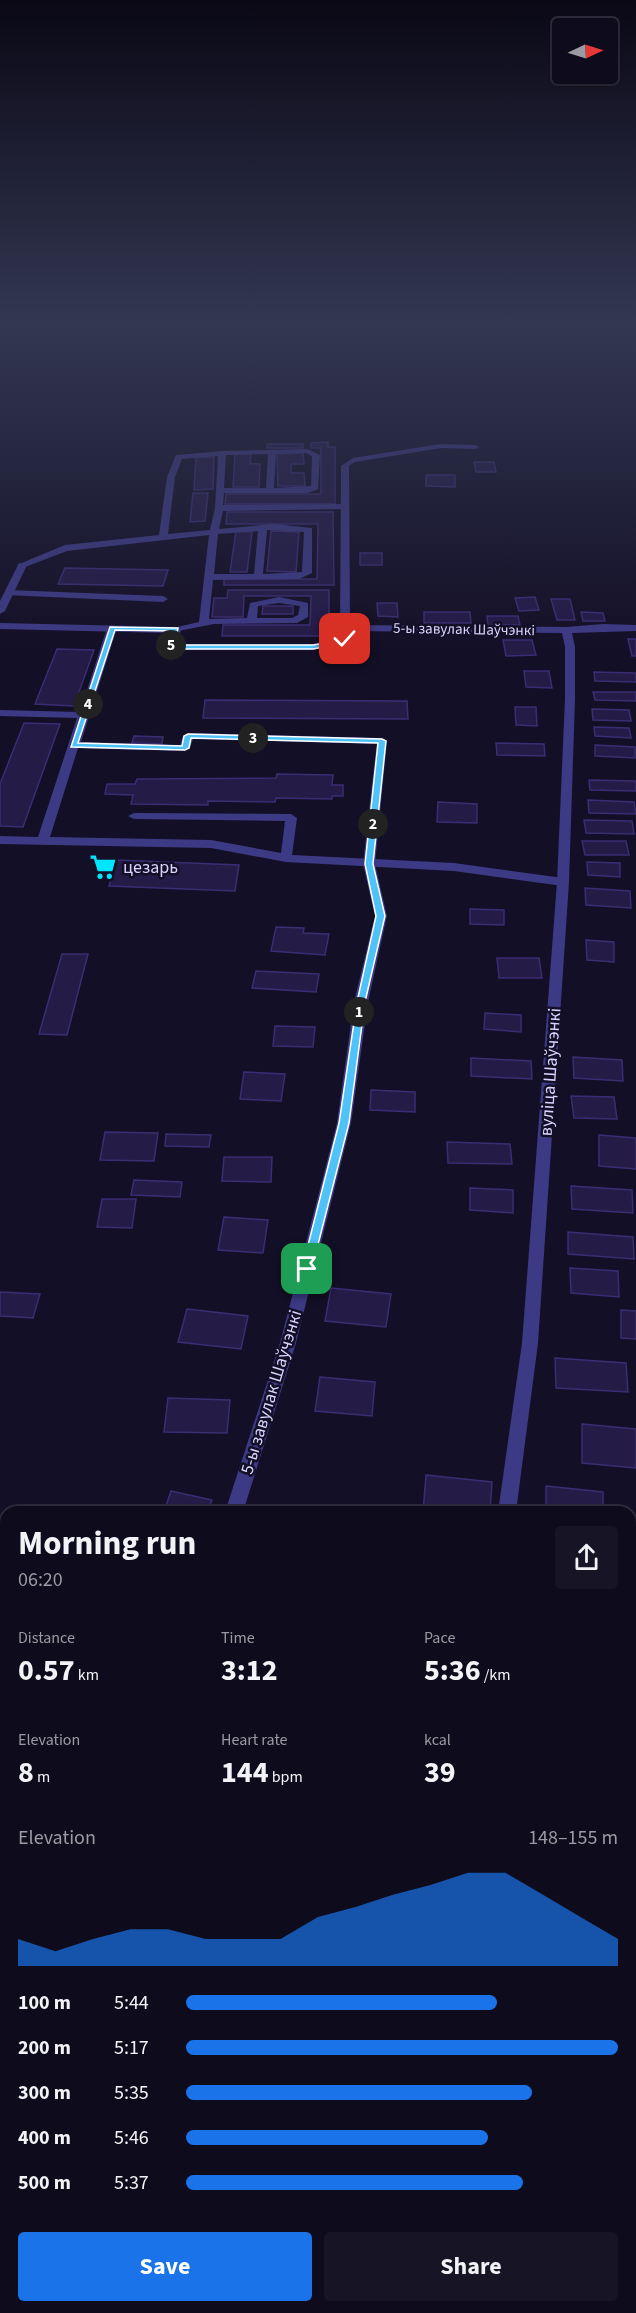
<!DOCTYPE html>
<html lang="en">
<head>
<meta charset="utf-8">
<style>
	body { margin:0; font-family:"Source Sans 3",sans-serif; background:#171425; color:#f1f3f6; height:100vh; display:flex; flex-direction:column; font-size:22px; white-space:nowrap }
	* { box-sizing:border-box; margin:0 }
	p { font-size:20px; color:#9b9ba3 }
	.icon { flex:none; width:33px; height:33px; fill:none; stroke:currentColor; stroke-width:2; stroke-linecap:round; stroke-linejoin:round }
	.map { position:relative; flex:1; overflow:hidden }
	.side { position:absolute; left:0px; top:1506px; width:636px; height:807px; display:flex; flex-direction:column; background:#0e0b1c; border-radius:18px 18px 0 0; box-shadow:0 2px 4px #0004,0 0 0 2px #2e2b3b }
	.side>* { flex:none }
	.needle { width:39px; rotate:86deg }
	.fabs { position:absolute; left:552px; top:18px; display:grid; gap:12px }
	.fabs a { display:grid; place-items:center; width:66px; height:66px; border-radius:6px; background:#0e0b1c; box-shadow:0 2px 4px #0004,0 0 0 2px #2e2b3b; font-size:30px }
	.pin { position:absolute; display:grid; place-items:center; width:51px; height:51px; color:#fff; margin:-26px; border-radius:12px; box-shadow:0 3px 9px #0006 }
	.km { position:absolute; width:30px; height:30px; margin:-15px; border-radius:50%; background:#222; color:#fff; font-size:16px; line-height:30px; text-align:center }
	.round { display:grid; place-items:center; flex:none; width:63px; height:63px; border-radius:6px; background:#171425 }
	.summary { display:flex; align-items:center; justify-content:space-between; height:102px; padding:0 18px }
	h1 { font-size:33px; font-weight:700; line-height:45px }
	.metrics { display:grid; grid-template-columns:repeat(3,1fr); gap:9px; height:102px; padding:6px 18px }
	.metrics div { display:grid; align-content:center }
	.metrics b { font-size:30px; font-weight:700 }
	.metrics small { font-size:16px; font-weight:400 }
	.metrics p { font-size:16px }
	.chart { height:168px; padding:12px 18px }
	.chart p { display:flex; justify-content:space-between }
	.chart svg { width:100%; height:108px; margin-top:6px; fill:#1a73e8; opacity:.7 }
	.action { display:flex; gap:12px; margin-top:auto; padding:12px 18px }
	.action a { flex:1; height:69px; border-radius:6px; background:#1a73e8; color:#fff; font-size:24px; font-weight:700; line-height:69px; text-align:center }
	.action a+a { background:#171425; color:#f1f3f6 }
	ul { padding:0 18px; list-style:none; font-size:20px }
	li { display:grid; grid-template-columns:96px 72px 1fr; align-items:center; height:45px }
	li i { height:15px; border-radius:8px; background:#1a73e8 }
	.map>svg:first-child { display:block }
</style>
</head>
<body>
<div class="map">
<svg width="636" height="2313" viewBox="0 0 636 2313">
	<rect width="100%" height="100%" fill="#130f26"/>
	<path fill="#241b47" stroke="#3b2d73" stroke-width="1.5" d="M328,442V447H335V504H225L226,494H321V448H311V443Z
		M267,444H303V448H267Z
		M303,453L304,464H291V473H304L305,486H278L277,454Z
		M235,454H251L250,464H260L259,487H233Z
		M196,457H214L213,489L194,490Z
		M474,462H494L496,472H476Z
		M426,475H455V487L426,486Z
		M193,493H208L205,521L190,522Z
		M227,512H333L334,585H224V579H317L318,524H226Z
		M236,531L252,532L247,572H230Z
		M271,531L299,532L296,572L267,571Z
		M360,553H382V565H360Z
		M65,568L168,570L163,586L58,584Z
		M228,590H329V636H222L223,625H310L311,596H244L243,617H212L214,598H227Z
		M535,597L539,610L519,611L515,598Z
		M551,599H570L575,620H557Z
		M377,603H397L398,617L378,616Z
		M263,606H293V614H262Z
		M424,612H470L471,623H424Z
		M581,612L603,613L605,621H583Z
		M487,616H518L520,625H488Z
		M628,639H636V656H632Z
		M503,640H532L536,655L506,656Z
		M57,649L94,650L74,706L35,704Z
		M524,671H549L552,688L526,687Z
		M594,672L636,673V682L595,681Z
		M593,692H636V701L595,700Z
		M205,700L407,701L408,719L203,718Z
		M515,707H536L537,726L516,725Z
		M592,709L629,710L631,721L593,720Z
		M24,723L60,724L23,827L0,826V784Z
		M594,727L629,728L631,738L595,736Z
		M134,736L163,737L162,744L132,743Z
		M496,743L544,744L545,756L497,755Z
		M595,745L635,747V758L595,756Z
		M277,774L333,775L332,785H343V796H332V799L276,798L275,802L208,801V805L131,804L133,795L105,794L107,784H135L137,779L276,778Z
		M589,780L636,781V791L590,790Z
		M588,800L634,802L636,814L589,813Z
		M438,802L477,804V823L437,822Z
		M584,820L632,821L634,834L586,833Z
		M582,841H626L629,855H585Z
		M116,860L239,865L235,891L109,886Z
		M587,862L620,863V877L588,875Z
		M585,888L630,891L631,908L586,905Z
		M470,909L504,910V925L470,924Z
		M276,927L304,928L303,933L329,934L325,955L271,951Z
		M586,940L614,942V962L587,960Z
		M62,954H88L67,1035L39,1034Z
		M497,958H539L542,978H499Z
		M256,971L319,974L316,992L252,988Z
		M485,1013L521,1015V1032L484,1029Z
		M275,1026L315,1027L313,1047L273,1046Z
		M573,1057L622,1060L623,1081L574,1078Z
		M471,1058L531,1061L532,1079L471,1076Z
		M244,1072L285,1074L281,1101L240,1099Z
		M371,1090L415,1092V1112L370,1110Z
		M571,1096L614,1097L617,1119L574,1118Z
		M105,1132L158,1133L154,1161L100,1160Z
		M166,1134L211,1135L209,1147L165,1146Z
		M599,1135L636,1138V1169L599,1166Z
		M447,1142L510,1144L512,1164L448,1163Z
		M224,1157H272L271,1182L222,1181Z
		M134,1180L182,1182L180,1197L131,1195Z
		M571,1186L632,1190L633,1213L572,1209Z
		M470,1188L513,1190V1213L470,1210Z
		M102,1199H136L132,1228L97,1227Z
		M224,1217L268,1220L263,1253L218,1250Z
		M568,1232L633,1237L634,1259L568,1254Z
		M570,1268L618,1271L619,1297L571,1293Z
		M331,1288L391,1294L386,1327L325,1321Z
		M0,1292L40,1294L33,1318L0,1316Z
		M187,1309L248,1316L241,1349L178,1342Z
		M621,1310L636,1311V1339L621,1338Z
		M555,1358L626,1363L628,1392L556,1388Z
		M320,1377L375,1382L372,1416L315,1411Z
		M168,1398L230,1400L227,1433L164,1432Z
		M582,1424L636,1429V1468L582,1463Z
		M426,1475L492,1482L490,1512H423Z
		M546,1486L603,1492V1512H546Z
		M171,1491L212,1500L207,1512H164Z
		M630,1649H635L636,1691H630Z
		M0,1723H6V1744L0,1770Z
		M0,1894H6V2002H0Z
		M6,2167V2231L0,2230V2201Z
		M443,2307H522V2313H443Z"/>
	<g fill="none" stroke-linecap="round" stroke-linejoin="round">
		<path fill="#3d3a85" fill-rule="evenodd" d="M441,444L475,445L479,447L475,449L441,448L355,462L345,468L341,466L353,458Z
			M307,449L320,455L318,489L308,493H224L223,505L345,504L349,507L348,509L223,511L219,529L274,524L312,528V573L299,579L213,580L209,619L247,618L250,603L279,597L308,603V617L297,623L214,624L173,632V628L199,622L209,535L67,551L25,567L17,565L65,545L159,535L167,477L176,455L222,451ZM306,453L312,456L311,486L274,488L276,454ZM268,454L266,488H224L226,455ZM218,456L215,508L210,530L168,534L175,477L182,459ZM267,530L304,532L302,572L263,574ZM258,531L254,574H214L218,534ZM279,603L300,606L298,615L292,618H257L258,606Z
			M8,590L163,596L168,599L163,602L5,595V591Z
			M112,625L117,628L81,742L180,745L183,736L188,733L382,738L387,741L382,744L193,739L190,748L185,751L78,748L50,837L211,840L281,853L285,821L134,819L128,816L134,813L291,814L297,818L292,855L454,863L563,878L569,882L563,886L454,871L286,862L211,848L0,844V836L38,837L77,718L0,716V710L80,712L107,628Z"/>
		<path fill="#3d3a85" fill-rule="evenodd" d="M345,464L349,466L350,625L566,627L603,624L636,625V631L572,633L575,647V699L569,882L538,1343L516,1512H498L522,1343L557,882L565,699V647L562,633L350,631L349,641L313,650H171L166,647L170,633L0,629V623L176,627L181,630L177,644H313L340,637L341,466Z
			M19,563L27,565L5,611L0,614V601Z
			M382,738L387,741L375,864L387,916L368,1002L351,1123L296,1343L243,1512H225L280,1343L337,1123L354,1002L375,916L363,864L377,741Z
			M160,2307H186L188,2313H162Z
			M364,2307H390L389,2313H363Z"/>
	</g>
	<linearGradient id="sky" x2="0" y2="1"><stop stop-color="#0a0815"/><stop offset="0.5" stop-color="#333752"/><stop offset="1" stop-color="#333752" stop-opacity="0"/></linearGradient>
	<rect width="636" height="648" fill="url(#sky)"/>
	<path fill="#4fc3f7" stroke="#fff" stroke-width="1.5" d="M110,627L178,628L175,645H313L331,642L345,637L349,639L334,645L313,649H171L168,647L172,631L115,630L78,743L182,746L184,736L188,734L382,739L386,741L373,864L385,916L365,1002L349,1123L311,1272L307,1273L302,1269L339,1123L357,1002L376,916L365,864L378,743L191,738L189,748L185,750L71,747Z"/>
	<defs>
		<g id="supermarket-bare" transform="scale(2.07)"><path d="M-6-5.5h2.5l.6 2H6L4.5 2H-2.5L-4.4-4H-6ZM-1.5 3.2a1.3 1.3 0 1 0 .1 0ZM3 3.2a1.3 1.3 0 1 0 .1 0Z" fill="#00e5ff" stroke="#130f26" stroke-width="2.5" paint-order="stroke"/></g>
	</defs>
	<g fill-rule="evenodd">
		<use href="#supermarket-bare" x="103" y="867"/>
	</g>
	<g text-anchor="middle" stroke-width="5" stroke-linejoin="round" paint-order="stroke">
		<g font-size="15" fill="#d9d4ff" stroke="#130f26">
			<text transform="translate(464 629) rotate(1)" y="5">5-ы завулак Шаўчэнкі</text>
		</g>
		<g font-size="18" fill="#d9d4ff" stroke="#130f26" text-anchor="start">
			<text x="123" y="873">цезарь</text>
		</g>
		<g font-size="18" fill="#d9d4ff" stroke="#130f26">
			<text transform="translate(550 1072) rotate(-86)" y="6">вуліца Шаўчэнкі</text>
			<text transform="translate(271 1392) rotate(-73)" y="6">5-ы завулак Шаўчэнкі</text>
		</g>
	</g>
</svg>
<div class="fabs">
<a><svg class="needle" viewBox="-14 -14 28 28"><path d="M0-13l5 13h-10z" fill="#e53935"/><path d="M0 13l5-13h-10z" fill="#9b9ba3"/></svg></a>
</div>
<div class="pin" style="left:307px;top:1269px;background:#1e9e55"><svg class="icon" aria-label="arrive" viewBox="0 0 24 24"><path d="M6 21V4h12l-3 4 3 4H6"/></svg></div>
<div class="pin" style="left:345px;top:639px;background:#d93025"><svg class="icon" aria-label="check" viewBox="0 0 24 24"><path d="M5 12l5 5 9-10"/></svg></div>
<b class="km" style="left:359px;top:1012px">1</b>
<b class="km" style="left:373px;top:824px">2</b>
<b class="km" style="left:253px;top:738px">3</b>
<b class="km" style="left:88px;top:704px">4</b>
<b class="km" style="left:171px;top:645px">5</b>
<section class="side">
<div class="summary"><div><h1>Morning run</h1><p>06:20</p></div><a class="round"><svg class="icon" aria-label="share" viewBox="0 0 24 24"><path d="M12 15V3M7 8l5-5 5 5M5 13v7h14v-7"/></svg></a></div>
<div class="metrics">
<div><p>Distance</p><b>0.57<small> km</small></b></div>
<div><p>Time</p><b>3:12</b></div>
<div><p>Pace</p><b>5:36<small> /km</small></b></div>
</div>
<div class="metrics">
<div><p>Elevation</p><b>8<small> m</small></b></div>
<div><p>Heart rate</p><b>144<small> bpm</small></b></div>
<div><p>kcal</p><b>39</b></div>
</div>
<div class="chart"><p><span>Elevation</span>148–155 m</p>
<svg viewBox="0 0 160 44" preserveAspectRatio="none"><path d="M0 44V33L10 38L20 33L30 29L40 29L50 33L60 33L70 33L80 24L90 20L100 15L110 11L120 6L130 6L140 15L150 24L160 33V44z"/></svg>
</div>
<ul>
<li><b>100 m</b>5:44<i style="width:72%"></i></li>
<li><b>200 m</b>5:17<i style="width:100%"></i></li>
<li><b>300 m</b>5:35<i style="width:80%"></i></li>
<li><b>400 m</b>5:46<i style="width:70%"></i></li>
<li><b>500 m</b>5:37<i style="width:78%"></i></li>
</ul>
<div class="action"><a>Save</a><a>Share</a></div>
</section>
</div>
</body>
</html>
